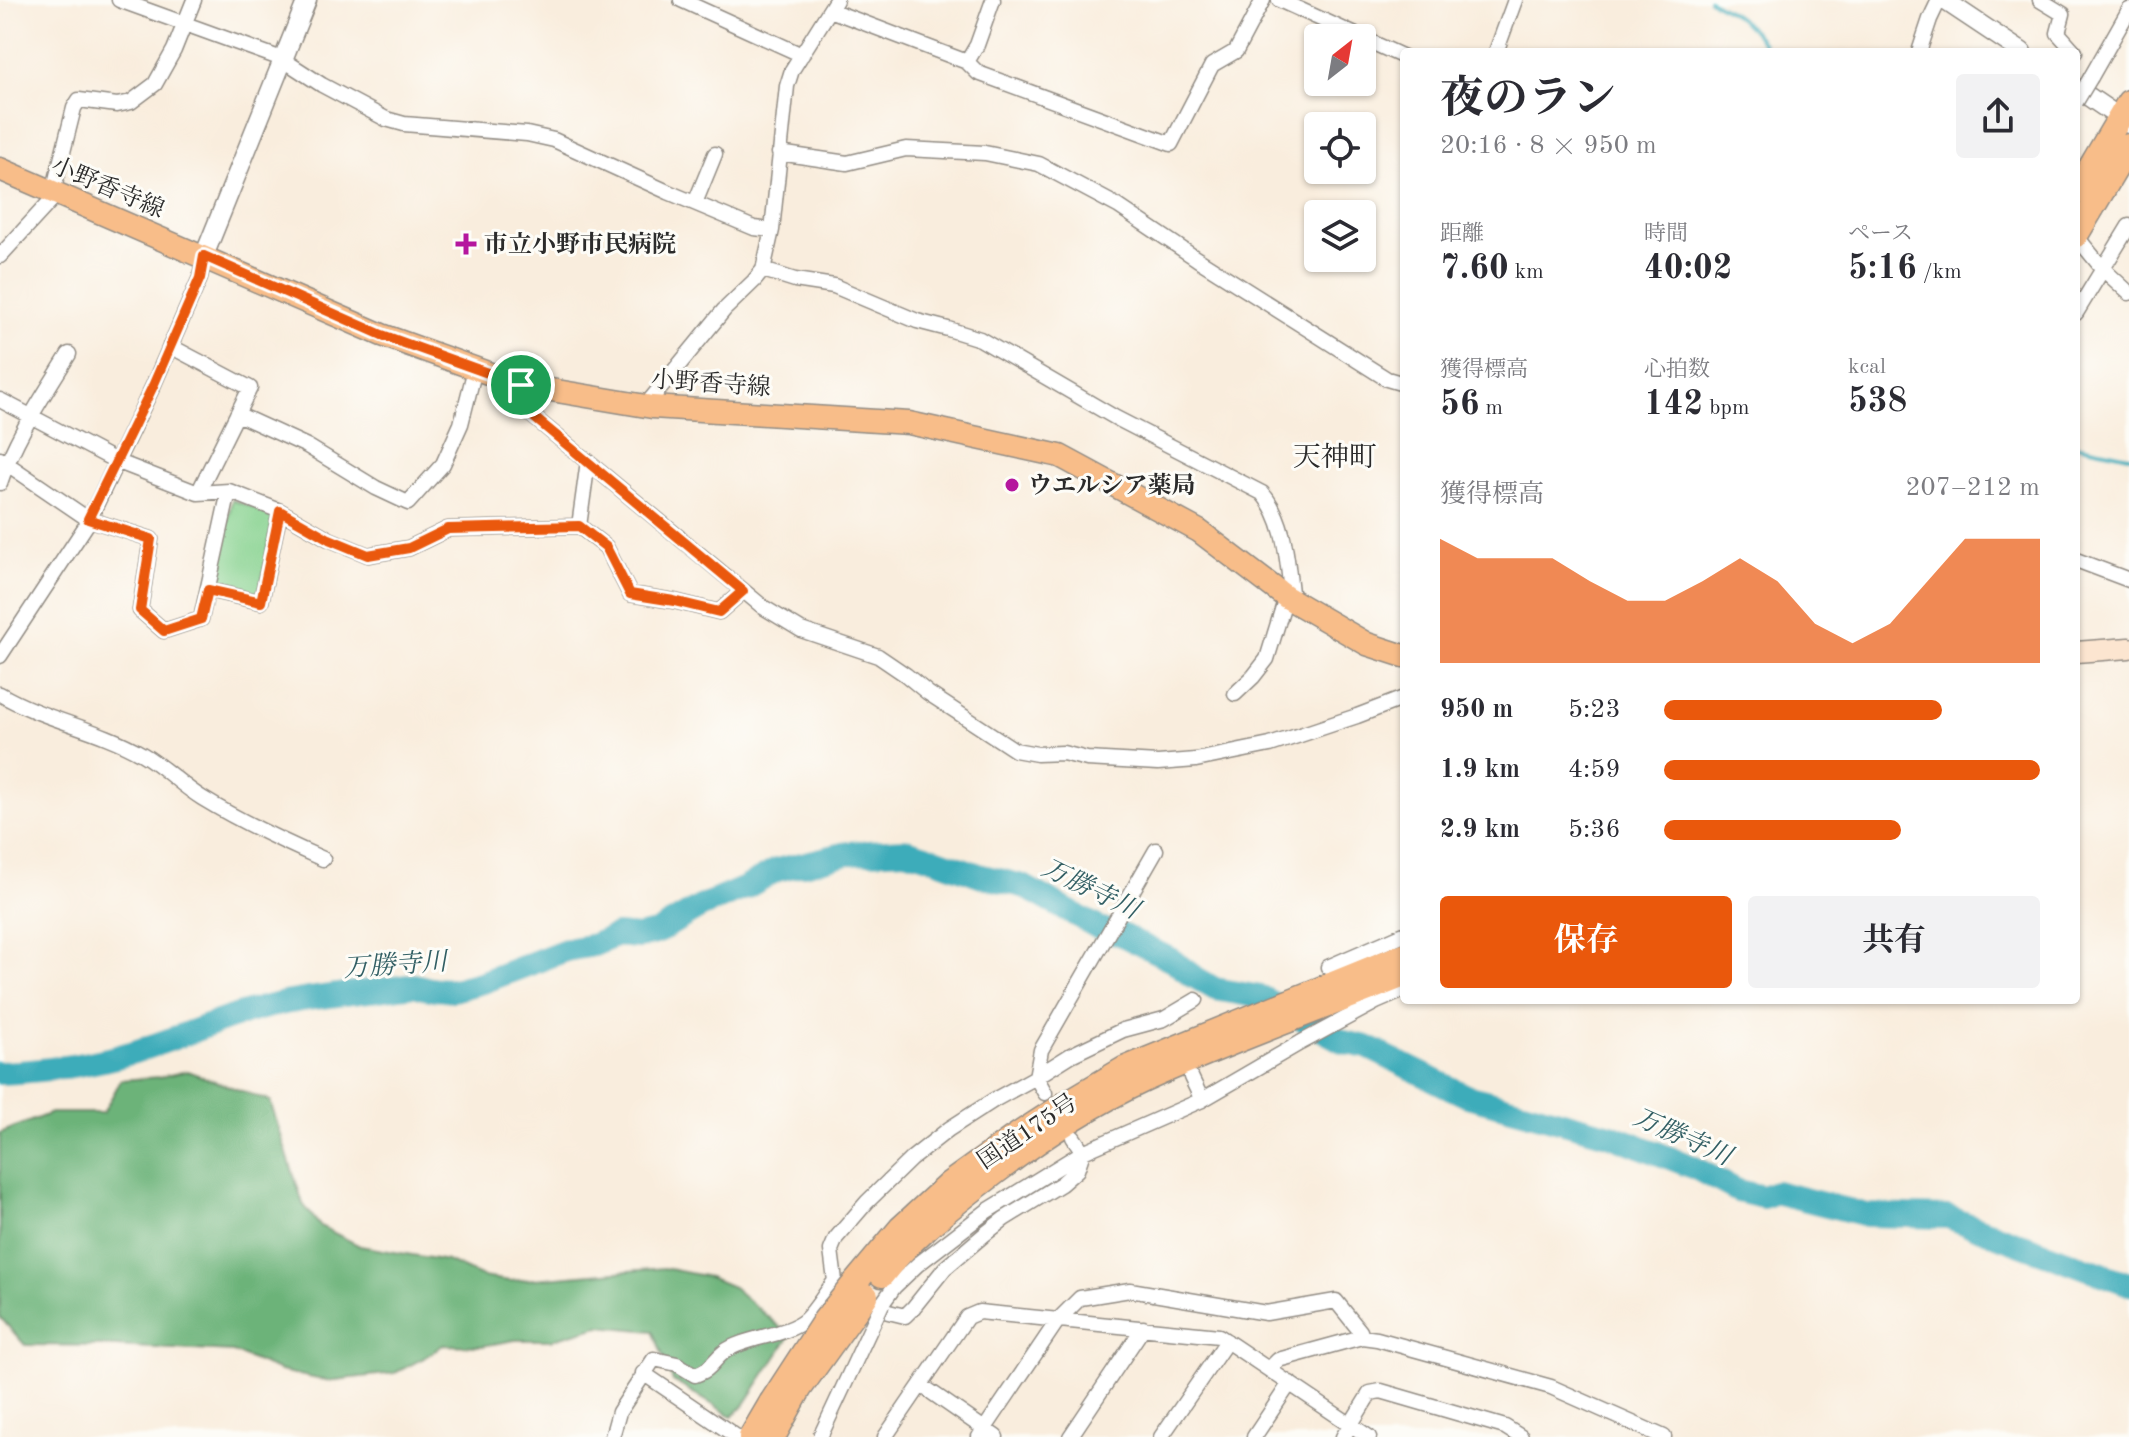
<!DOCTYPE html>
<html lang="ja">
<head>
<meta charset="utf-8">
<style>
	body { margin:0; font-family:"Old Standard TT","Noto Serif JP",serif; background:#f2f2f3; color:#2b2b33; height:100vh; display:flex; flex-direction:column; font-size:30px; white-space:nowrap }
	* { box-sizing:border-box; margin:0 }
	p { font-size:26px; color:#7c7c81 }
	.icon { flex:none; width:44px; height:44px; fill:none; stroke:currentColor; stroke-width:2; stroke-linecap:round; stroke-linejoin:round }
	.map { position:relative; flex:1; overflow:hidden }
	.panel { position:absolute; left:1400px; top:48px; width:680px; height:956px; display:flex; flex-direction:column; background:#fff; border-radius:8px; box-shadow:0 2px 6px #0004 }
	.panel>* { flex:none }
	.needle { width:52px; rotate:31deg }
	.buttons { position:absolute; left:1304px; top:24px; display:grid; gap:16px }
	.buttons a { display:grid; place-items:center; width:72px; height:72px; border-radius:8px; background:#fff; box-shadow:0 2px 6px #0004; font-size:40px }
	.pin { position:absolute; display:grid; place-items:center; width:68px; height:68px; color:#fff; margin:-34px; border:4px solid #fff; border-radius:50%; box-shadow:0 2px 8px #0007 }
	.round { display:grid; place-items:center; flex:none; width:84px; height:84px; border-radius:8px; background:#f2f2f3 }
	.head { display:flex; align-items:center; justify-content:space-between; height:136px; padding:0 40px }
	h1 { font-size:44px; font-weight:700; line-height:60px }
	.figures { display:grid; grid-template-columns:repeat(3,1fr); gap:12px; height:136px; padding:8px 40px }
	.figures div { display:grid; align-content:center }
	.figures b { font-size:34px; font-weight:700 }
	.figures small { font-size:22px; font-weight:400 }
	.figures p { font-size:22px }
	.chart { height:224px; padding:16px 40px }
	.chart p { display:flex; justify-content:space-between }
	.chart svg { width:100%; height:144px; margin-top:8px; fill:#ea580c; opacity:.7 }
	.button { display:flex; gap:16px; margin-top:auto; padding:16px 40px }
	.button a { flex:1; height:92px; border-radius:8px; background:#ea580c; color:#fff; font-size:32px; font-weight:700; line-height:92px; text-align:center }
	.button a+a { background:#f2f2f3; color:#2b2b33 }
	ul { padding:0 40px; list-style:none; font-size:26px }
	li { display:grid; grid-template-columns:128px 96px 1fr; align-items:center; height:60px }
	li i { height:20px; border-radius:10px; background:#ea580c }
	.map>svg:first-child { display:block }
</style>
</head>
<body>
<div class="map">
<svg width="2129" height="1437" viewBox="0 0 2129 1437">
	<rect width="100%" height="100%" fill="#fdfcf7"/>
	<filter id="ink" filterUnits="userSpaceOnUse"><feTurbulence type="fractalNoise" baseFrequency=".0125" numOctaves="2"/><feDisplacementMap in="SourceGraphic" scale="16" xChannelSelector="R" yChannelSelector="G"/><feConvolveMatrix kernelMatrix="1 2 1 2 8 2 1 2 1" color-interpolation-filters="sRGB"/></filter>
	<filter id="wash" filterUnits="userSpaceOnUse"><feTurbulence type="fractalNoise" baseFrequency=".006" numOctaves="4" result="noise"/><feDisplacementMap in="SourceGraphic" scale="32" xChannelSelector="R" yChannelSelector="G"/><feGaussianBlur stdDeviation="1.8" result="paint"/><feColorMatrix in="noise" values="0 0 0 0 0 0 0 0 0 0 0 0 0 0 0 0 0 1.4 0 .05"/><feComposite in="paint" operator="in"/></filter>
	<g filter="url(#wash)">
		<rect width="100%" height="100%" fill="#f9eddd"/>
		<path fill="#85d18e" stroke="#587e5c" stroke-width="2" d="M232,500L274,514L259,598L214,585Z"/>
		<path fill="#6cb379" stroke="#4c6f52" stroke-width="2" d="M187,1071L270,1101L303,1204L320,1226L360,1246L447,1261L482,1277L510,1281L664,1268L709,1277L733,1287L790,1336L743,1407L732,1416L673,1381L653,1331L599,1326L550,1340H515L482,1346L443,1345L424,1358L395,1373L327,1381L280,1371L233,1352L114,1346L25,1345L0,1317V1133L51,1113H103L121,1080L160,1077Z"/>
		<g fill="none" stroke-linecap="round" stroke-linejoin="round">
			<path stroke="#3dacba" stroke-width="4" d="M1709,0C1735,13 1745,20 1763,43L1761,52
				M2076,445L2129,456"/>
			<path stroke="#3dacba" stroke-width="24" d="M0,1073C44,1071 91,1065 134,1052C183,1037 229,1014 280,1004C324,995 370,992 414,985L430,989L453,990L483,982L566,950L594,945L617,935L638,937L656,933L700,907L745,888L777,870L848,853L906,850L932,858L982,876L1023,886L1099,928L1122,935L1172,960L1193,976L1215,989L1261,997L1344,1042L1367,1047L1467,1096L1611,1135L1693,1167L1738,1191L1763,1197L1775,1192L1867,1215L1948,1217L2129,1284"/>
		</g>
	</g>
	<g filter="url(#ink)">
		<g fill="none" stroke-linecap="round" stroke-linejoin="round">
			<g stroke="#928c84" stroke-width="17">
				<path id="minor" d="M119,0L282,59L322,85L386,119L404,124L527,134L554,140L668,192L754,228L772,230
					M681,0L802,55
					M1279,0L1404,57
					M2040,0L2063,14L2058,33L2075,52
					M830,10L967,62L978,73L1171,144L1212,65L1236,51L1263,0
					M1496,52L1515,0
					M1919,52L1930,19L1939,0
					M967,62L977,45L993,0
					M2091,77L2129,10
					M779,153L847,163L906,149L985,153L1039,164L1118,206L1197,259L1387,379L1404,384
					M53,192L74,108L79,100L117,105L131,102L155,84L174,50L194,0
					M695,203L715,154
					M2076,236L2103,269L2129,293
					M0,256L57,194
					M763,270L795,280L834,286L917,321L948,329L980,339L1116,418L1262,493C1285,519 1287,559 1291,592L1286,597L1267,659L1253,677L1235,694
					M2076,313L2129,226
					M521,385L517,397L530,414L763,607L801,630L878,656L906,675L928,693L1015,750L1037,754L1063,753L1087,759L1158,763L1196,760L1270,745L1357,716L1404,698
					M0,400L116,461L198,493L250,388L170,346
					M646,405L724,310L754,281L763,270L772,230L787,86L792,70L836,0
					M237,414L307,446L376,488L408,503L443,464L461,424L475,369
					M0,459L88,519L151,539L140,610L164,631L201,619L229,491L280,511L261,602L208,590
					M0,483C15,437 44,395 69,354
					M198,493L229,491
					M280,511L329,539L368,555L409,548L448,529L579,526L588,461
					M579,526L606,547L630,594L674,601L719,612L743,591
					M2076,560L2129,580
					M0,656L87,524L153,386L200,278L204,256
					M0,694C44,720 97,728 142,754C163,766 181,785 202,798C241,822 282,841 323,859
					M1328,967L1404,934
					M1191,1077L1202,1100
					M1045,1093L1036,1077L1041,1050L1156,850
					M1073,1137L1083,1152
					M856,1297L872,1308L905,1316L913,1308L945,1268L985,1234L1004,1219L1061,1184L1077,1170L1083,1152
					M882,1304L894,1287L917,1265L987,1211L1083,1152L1202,1100L1300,1043L1376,1002L1404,990
					M1269,1369L1278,1360L1362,1337L1377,1339L1551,1387L1664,1437
					M643,1373L737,1437
					M921,1385L996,1437
					M612,1437L619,1412L654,1359L677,1364L695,1375C713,1369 711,1362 724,1352C744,1337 787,1336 805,1320C816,1310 825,1293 835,1281L831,1250L836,1238L867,1202L911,1159L949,1129L994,1100L1036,1077L1071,1055L1123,1030L1164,1019L1196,1000
					M885,1437L967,1317L979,1312L1219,1336L1369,1437
					M979,1437L1058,1320L1080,1298L1130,1290L1266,1313L1336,1301L1360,1331L1362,1337
					M1070,1437L1143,1328
					M1161,1437L1227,1341
					M1254,1437L1290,1383
					M1343,1437L1370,1393L1381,1391L1505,1427L1521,1437"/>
			</g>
			<g stroke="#928c84" stroke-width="21">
				<path id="tertiary" d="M1944,0L2022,52
					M2076,88L2129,124
					M204,256L307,0"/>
			</g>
			<g stroke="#928c84" stroke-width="23">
				<path id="secondary" d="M2076,652L2129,648"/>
			</g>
			<g stroke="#928c84" stroke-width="25">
				<path id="primary" d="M0,169L382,335L521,385L652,407L909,423L1060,456L1199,531L1286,597L1367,644L1404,656"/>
			</g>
			<g stroke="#928c84" stroke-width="27">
				<path id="trunk" d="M2076,192L2129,102
					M2076,235L2129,146
					M882,1275C907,1242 942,1214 975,1188C1027,1147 1084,1108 1144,1080C1229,1041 1318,1010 1404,975
					M854,1284L901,1228L949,1184L1013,1138L1070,1101L1124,1069L1404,955
					M751,1437L771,1403
					M773,1437L786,1413"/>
			</g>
			<use href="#minor" stroke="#fff" stroke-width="14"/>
			<use href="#tertiary" stroke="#fff" stroke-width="18"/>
			<use href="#secondary" stroke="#fce5d0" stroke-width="20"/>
			<use href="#primary" stroke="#f8bd89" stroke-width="22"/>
			<use href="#trunk" stroke="#f8bd89" stroke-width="24"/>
			<g stroke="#928c84" stroke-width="17" stroke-linecap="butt">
				<path id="minor-bridge" d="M2076,102L2091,77
					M820,1437L882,1304"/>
			</g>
			<g stroke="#928c84" stroke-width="27" stroke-linecap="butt">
				<path id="trunk-bridge" d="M771,1403L825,1320L854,1284
					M786,1413L800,1388L866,1296"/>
			</g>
			<use href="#minor-bridge" stroke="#fff" stroke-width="14"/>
			<use href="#trunk-bridge" stroke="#f8bd89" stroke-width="24"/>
		</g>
	</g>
	<g fill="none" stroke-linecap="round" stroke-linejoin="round" filter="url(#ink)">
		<g stroke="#fff" stroke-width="16">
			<path id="route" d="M204,256L382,335L521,385L517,397L530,414L743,591L719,612L674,601L630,594L606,547L579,526L448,529L409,548L368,555L329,539L280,511L261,602L208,590L201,619L164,631L140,610L151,539L88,519L153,386L200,278Z"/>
		</g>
		<use href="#route" stroke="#ea580c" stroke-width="10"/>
	</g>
	<g fill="#b5179e" stroke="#fdfcf7" stroke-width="3">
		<path d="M462 232h8v8h8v8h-8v8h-8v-8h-8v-8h8z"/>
		<circle cx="1012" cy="485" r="8"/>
	</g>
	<g text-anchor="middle" stroke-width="6" stroke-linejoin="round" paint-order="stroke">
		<g font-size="24" fill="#2b2b2b" stroke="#fdfcf7">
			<text transform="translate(108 187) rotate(23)" y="8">小野香寺線</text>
			<text transform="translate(711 383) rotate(4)" y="8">小野香寺線</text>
			<text transform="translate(1027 1131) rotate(-34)" y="8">国道175号</text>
		</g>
		<g font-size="24" font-weight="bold" fill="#2b2b2b" stroke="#fdfcf7" text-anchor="start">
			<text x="484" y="252">市立小野市民病院</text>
			<text x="1028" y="493">ウエルシア薬局</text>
		</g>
		<g font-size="26" font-style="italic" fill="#325f64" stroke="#fdfcf7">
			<text transform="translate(1091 888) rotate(26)" y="9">万勝寺川</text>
			<text transform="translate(395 964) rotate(-4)" y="9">万勝寺川</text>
			<text transform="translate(1683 1136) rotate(24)" y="9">万勝寺川</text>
		</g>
		<g font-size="28" fill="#2b2b2b" stroke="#fdfcf7">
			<text x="1335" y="466">天神町</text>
		</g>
	</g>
</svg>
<div class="buttons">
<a><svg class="needle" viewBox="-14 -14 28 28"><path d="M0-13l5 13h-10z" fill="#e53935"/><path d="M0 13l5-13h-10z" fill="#7c7c81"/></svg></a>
<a><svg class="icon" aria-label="locate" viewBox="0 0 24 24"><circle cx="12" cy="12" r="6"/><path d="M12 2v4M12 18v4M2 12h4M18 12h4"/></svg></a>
<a><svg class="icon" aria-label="layers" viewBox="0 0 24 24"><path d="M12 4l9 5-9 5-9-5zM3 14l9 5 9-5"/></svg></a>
</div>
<div class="pin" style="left:521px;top:385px;background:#1e9e55"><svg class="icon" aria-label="arrive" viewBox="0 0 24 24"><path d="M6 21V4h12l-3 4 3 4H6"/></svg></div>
<section class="panel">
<div class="head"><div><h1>夜のラン</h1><p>20:16 · 8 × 950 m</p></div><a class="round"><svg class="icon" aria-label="share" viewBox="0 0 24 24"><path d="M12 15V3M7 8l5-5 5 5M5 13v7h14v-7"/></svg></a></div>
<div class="figures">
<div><p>距離</p><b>7.60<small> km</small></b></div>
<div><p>時間</p><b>40:02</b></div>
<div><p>ペース</p><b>5:16<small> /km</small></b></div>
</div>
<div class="figures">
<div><p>獲得標高</p><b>56<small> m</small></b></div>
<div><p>心拍数</p><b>142<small> bpm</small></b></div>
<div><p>kcal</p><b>538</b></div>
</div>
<div class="chart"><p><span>獲得標高</span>207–212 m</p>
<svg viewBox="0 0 160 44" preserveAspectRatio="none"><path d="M0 44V6L10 12L20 12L30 12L40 19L50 25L60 25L70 19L80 12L90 19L100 32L110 38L120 32L130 19L140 6L150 6L160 6V44z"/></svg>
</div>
<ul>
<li><b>950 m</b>5:23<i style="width:74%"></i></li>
<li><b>1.9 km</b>4:59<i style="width:100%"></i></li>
<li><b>2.9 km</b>5:36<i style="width:63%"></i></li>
</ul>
<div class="button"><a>保存</a><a>共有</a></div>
</section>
</div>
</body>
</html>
